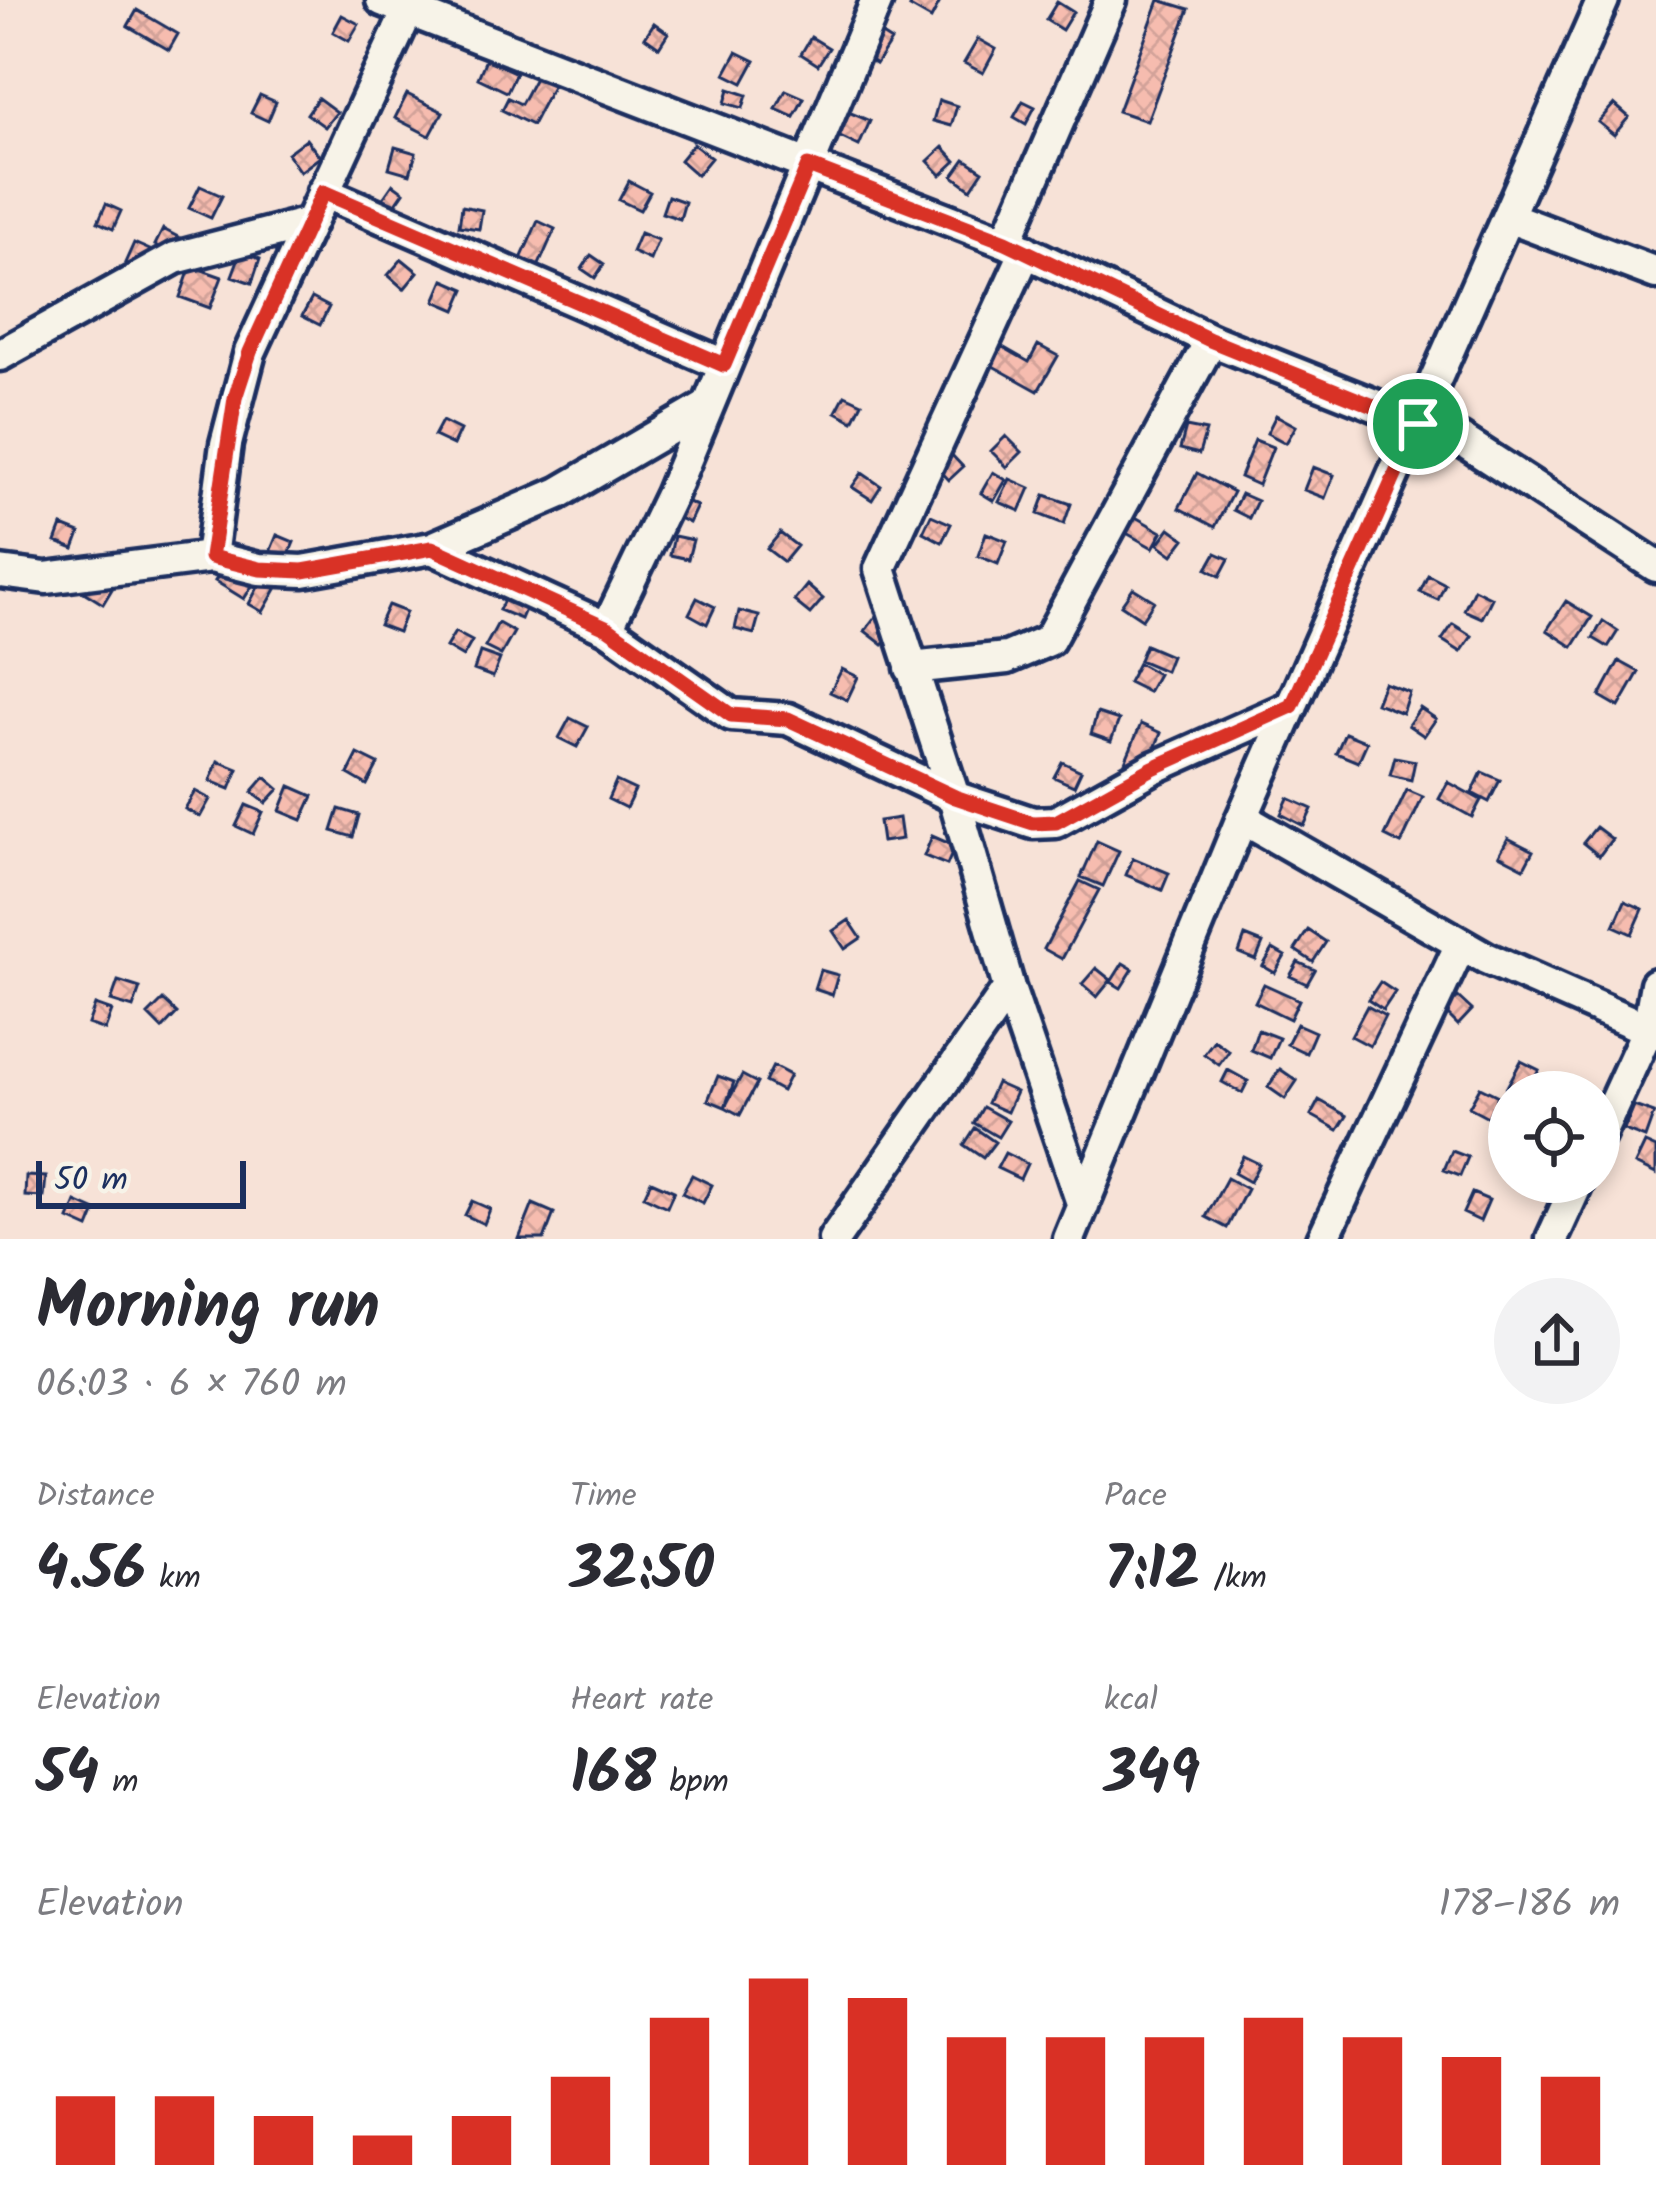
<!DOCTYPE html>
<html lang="en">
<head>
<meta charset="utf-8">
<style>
	body { margin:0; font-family:Kalam,sans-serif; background:#f2f2f3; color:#2b2b33; height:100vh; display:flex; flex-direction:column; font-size:45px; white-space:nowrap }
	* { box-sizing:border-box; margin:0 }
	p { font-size:39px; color:#7c7c81 }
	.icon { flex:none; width:66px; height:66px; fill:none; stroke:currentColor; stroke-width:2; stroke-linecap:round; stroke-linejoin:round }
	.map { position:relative; height:1239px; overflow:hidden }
	.panel { display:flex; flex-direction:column; background:#fff; flex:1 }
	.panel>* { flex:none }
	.fabs { position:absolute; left:1488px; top:1071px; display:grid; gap:24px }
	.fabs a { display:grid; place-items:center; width:132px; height:132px; border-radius:50%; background:#fff; box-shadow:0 6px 18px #0003; font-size:60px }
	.scale { position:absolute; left:36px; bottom:30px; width:210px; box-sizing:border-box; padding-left:12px; border:6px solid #1b2f5e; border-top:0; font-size:33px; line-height:42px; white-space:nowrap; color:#1b2f5e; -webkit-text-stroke:9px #f7f3e8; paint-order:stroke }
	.pin { position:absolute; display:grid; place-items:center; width:102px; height:102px; color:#fff; margin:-51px; border:6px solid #fff; border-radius:50%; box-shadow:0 3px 12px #0007 }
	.round { display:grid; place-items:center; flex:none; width:126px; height:126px; border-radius:63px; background:#f2f2f3 }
	.head { display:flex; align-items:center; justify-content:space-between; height:204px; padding:0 36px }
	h1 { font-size:66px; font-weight:600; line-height:90px }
	.stats { display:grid; grid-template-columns:repeat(3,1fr); gap:18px; height:204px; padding:12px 36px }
	.stats div { display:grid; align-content:center }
	.stats b { font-size:60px; font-weight:600 }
	.stats small { font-size:33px; font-weight:400 }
	.stats p { font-size:33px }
	.chart { height:336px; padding:24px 36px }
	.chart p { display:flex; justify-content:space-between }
	.chart svg { width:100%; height:216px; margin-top:12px; stroke:#d93025; stroke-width:6 }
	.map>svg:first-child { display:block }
</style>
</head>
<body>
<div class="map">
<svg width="1656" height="1239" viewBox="0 0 1656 1239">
	<defs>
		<pattern id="building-cross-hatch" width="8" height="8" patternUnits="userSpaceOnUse" patternTransform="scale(3)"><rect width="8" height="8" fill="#f6bcaf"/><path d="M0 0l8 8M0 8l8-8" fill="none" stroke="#d2a299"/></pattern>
	</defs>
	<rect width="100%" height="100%" fill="#f7e2d7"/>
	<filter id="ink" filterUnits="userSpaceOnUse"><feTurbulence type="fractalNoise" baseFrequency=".00833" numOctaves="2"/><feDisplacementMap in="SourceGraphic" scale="24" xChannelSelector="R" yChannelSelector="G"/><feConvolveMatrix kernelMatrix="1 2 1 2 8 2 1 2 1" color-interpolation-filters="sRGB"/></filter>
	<g filter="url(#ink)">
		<path fill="url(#building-cross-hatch)" stroke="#1b2f5e" stroke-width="3" d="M914,0H941L931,19L910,7Z
			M1159,0L1189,9L1147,121L1118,111Z
			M1057,2L1073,12L1062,30L1046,20Z
			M137,10L178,34L169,50L128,26Z
			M342,15L359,24L349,41L333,32Z
			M654,23L668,33L659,47L645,37Z
			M877,32L891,41L876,64L862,54Z
			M811,37L829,48L818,65L801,54Z
			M978,39L996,49L983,73L964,63Z
			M737,52L755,61L743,83L725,74Z
			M486,59L516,73L507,92L478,78Z
			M536,76L553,85L532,125L502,110L508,98L521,104Z
			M729,89L747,95L743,108L725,103Z
			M786,90L804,98L794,117L776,109Z
			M407,94L443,112L430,136L395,118Z
			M260,95L276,102L268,121L251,113Z
			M318,98L337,112L325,127L307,114Z
			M939,100L957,106L951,126L933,121Z
			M1023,101L1035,107L1026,124L1014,117Z
			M1614,104L1629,117L1614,135L1598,122Z
			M846,111L870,121L859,146L836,135Z
			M306,139L320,157L300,172L287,153Z
			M693,144L711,158L697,175L680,160Z
			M395,147L416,153L410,174L389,168Z
			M943,147L956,161L941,175L928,161Z
			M965,159L983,171L971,189L953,176Z
			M629,181L650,192L640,210L619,200Z
			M393,184L404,192L393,208L382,200Z
			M200,186L222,196L211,218L189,208Z
			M668,196L685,202L680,219L662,213Z
			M106,204L121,211L113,229L98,222Z
			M462,206L482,210L479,229L459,226Z
			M538,221L555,229L538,267L521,259Z
			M163,229L197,247L189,263L155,245Z
			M640,233L658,240L650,260L632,252Z
			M134,243L152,251L143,271L125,263Z
			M241,252L260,259L252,283L232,276Z
			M591,255L604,264L595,278L582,269Z
			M402,259L418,272L404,289L388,275Z
			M191,266L222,277L210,308L180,297Z
			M444,280L465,289L456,310L435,301Z
			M312,298L329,307L320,325L302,316Z
			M1038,345L1058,356L1038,391L991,365L1001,346L1029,362Z
			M845,395L862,403L853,421L836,412Z
			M1276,415L1296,426L1286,443L1267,433Z
			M442,421L460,430L453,445L434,436Z
			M1186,427L1206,431L1199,454L1180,449Z
			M1006,436L1022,452L1007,467L991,451Z
			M1255,440L1273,447L1258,485L1240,477Z
			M949,452L963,467L949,480L935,465Z
			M1313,467L1334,475L1325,498L1304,490Z
			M993,472L1006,480L994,501L981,493Z
			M862,473L881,486L872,500L852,487Z
			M1197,473L1233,492L1215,527L1179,508Z
			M1010,479L1030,488L1020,511L999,502Z
			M1241,494L1257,501L1249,518L1233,510Z
			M1045,495L1071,504L1064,524L1038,514Z
			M683,500L697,506L689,523L675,516Z
			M1130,514L1162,532L1153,548L1121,530Z
			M931,515L951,524L942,542L923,532Z
			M62,526L80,533L74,549L56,542Z
			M1170,528L1185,539L1173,555L1158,544Z
			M780,533L797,546L784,562L767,549Z
			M986,533L1007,541L998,564L978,556Z
			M277,535L294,542L287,559L270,552Z
			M674,536L693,540L688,559L670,555Z
			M1216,553L1229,559L1220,576L1207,569Z
			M228,560L257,578L244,599L215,581Z
			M94,571L115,584L103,604L82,591Z
			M265,574L280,582L263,612L249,604Z
			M1428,575L1445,584L1438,600L1420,592Z
			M807,585L823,599L810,614L794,601Z
			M1133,588L1154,601L1142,619L1121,605Z
			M1474,589L1492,598L1482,618L1464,610Z
			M509,590L529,600L521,619L499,610Z
			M697,598L715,607L707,624L689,614Z
			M1566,601L1592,617L1573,647L1547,630Z
			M388,605L406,612L398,632L379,625Z
			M739,611L759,616L754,634L735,629Z
			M878,614L897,627L883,645L865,631Z
			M1603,621L1618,631L1608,647L1593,638Z
			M498,623L514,632L501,655L485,647Z
			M1453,624L1472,636L1461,652L1442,640Z
			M455,632L472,641L463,657L446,647Z
			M1145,645L1171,656L1165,671L1139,660Z
			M480,652L500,659L493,677L474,670Z
			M1619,661L1639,672L1619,707L1600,696Z
			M1138,663L1158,674L1148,692L1128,682Z
			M842,669L858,677L847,700L830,692Z
			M1384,683L1409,692L1402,713L1376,703Z
			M1420,708L1436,719L1424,736L1408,725Z
			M1097,713L1119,720L1111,741L1091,734Z
			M570,718L588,727L577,747L559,738Z
			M1141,724L1161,733L1146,771L1125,762Z
			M1345,733L1367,742L1358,762L1336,753Z
			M358,754L378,764L367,785L348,774Z
			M1395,757L1415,761L1411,780L1390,775Z
			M218,761L238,769L230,789L210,781Z
			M1062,762L1081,771L1074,786L1054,777Z
			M1482,772L1500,780L1489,802L1472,793Z
			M265,777L279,789L266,803L252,792Z
			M616,781L635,790L626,808L608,799Z
			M1448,782L1481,800L1472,817L1439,799Z
			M290,786L313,796L302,820L280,811Z
			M1407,790L1423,797L1401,844L1385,836Z
			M195,791L210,799L200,817L185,809Z
			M1288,798L1312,809L1304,826L1281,814Z
			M246,805L263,812L253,834L236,826Z
			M339,809L359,815L353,837L332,831Z
			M899,818L902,839L882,842L879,821Z
			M1596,827L1612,839L1599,856L1583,843Z
			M932,836L955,846L947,865L924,856Z
			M1508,838L1533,851L1524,868L1499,855Z
			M1097,841L1119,851L1103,886L1081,877Z
			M1133,858L1169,873L1162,890L1126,875Z
			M1080,881L1099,890L1062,959L1044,949Z
			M1625,901L1643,909L1632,934L1614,926Z
			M849,920L861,938L845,949L833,931Z
			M1308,930L1326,942L1313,962L1295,950Z
			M1245,936L1263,943L1256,960L1239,953Z
			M1273,949L1285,956L1275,973L1263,966Z
			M1298,962L1315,970L1307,984L1290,976Z
			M1123,963L1133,969L1121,988L1111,982Z
			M1096,968L1111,980L1097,997L1082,984Z
			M820,970L838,975L832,995L814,989Z
			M118,981L140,988L133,1008L111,1001Z
			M1380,982L1395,992L1383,1010L1368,1000Z
			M1264,984L1299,1000L1290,1019L1255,1002Z
			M1458,997L1472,1010L1458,1025L1444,1011Z
			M163,1000L177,1013L162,1029L148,1015Z
			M95,1005L112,1011L105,1030L88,1024Z
			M1367,1006L1385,1016L1370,1046L1351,1036Z
			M1297,1024L1315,1032L1306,1053L1287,1044Z
			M1258,1030L1279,1038L1270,1058L1251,1050Z
			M1214,1040L1229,1051L1219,1065L1204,1054Z
			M1521,1061L1539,1070L1527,1092H1509V1115L1496,1107Z
			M773,1066L790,1075L782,1091L765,1082Z
			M1280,1069L1297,1081L1285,1099L1268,1087Z
			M1228,1070L1248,1081L1242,1093L1222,1082Z
			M742,1075L757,1083L740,1115L725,1107Z
			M718,1076L734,1082L725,1107L708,1100Z
			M996,1083L1016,1092L1007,1112L987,1103Z
			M1480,1087L1498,1096L1488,1117L1469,1107Z
			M1319,1100L1347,1116L1338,1130L1311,1115Z
			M1634,1106L1654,1113L1645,1138L1624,1130Z
			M983,1107L1008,1121L998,1137L974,1123Z
			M1498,1111L1509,1118L1502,1138L1487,1129Z
			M975,1128L995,1142L983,1158L964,1145Z
			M1645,1143L1656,1148V1174L1635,1164Z
			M1452,1151L1468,1157L1460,1176L1444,1170Z
			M1005,1153L1027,1164L1020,1179L997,1168Z
			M1243,1156L1259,1164L1250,1182L1234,1173Z
			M692,1175L712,1185L703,1203L682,1193Z
			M26,1176L46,1177L44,1197L25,1196Z
			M1227,1178L1247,1189L1227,1228L1206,1217Z
			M651,1181L674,1191L667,1207L644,1196Z
			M1472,1193L1489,1200L1480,1221L1463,1213Z
			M472,1201L490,1209L484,1224L465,1215Z
			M76,1202L96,1211L89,1228L69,1219Z
			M533,1204L554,1213L544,1239H519Z"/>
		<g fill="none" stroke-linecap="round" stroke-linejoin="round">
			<g stroke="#1b2f5e" stroke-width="39">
				<path id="minor" d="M382,0L1006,242
					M1111,0L1006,242L1211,340L1460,439L1656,566
					M323,192L724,365
					M1508,217L1656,273
					M1026,251L880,569L954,797L1009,988L1083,1206
					M0,355L175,258L309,223
					M432,548L607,628L731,715L788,719L954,797L1033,823L1056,822L1153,768L1292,706
					M211,557L226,444L250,352L413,0
					M0,572L46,578L211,557L259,569L303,571L432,548L559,493L708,406
					M607,628L671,495L877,0
					M911,668L1007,658L1049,640L1211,340
					M1242,818L1486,958L1656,1033
					M1599,1136L1648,1029L1656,984
					M834,1239L1009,988
					M1069,1239L1242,818L1603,0
					M1323,1239L1461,944
					M1552,1239L1578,1182"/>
			</g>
			<use href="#minor" stroke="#f7f3e8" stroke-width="30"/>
		</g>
	</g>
	<g fill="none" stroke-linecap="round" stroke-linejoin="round" filter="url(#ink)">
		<g stroke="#fff" stroke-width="24">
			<path id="route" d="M808,166L1006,242L1210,340L1418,424L1292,706L1153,768L1056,822L1033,823L955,797L788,719L731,715L608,628L432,548L303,571L260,569L211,557L235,398L250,352L323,192L724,365Z"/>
		</g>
		<use href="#route" stroke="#d93025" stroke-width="15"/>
	</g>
</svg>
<div class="fabs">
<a><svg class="icon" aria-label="locate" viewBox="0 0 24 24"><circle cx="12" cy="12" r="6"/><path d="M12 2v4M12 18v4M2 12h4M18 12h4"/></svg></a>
</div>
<div class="scale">50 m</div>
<div class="pin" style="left:1418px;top:424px;background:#1e9e55"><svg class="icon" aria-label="arrive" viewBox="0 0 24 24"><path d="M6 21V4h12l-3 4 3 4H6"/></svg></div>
</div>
<section class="panel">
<div class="head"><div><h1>Morning run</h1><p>06:03 · 6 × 760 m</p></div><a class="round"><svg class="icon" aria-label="share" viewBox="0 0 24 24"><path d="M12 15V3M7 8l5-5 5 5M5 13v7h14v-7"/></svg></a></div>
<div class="stats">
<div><p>Distance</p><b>4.56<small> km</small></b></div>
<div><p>Time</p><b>32:50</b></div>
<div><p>Pace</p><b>7:12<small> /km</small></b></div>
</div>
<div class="stats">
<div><p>Elevation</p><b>54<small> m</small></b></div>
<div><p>Heart rate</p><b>168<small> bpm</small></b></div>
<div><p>kcal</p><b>349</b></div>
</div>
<div class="chart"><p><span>Elevation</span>178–186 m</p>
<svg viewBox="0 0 160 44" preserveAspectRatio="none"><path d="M5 44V30M15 44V30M25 44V34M35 44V38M45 44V34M55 44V26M65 44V14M75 44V6M85 44V10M95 44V18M105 44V18M115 44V18M125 44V14M135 44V18M145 44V22M155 44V26"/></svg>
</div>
</section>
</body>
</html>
